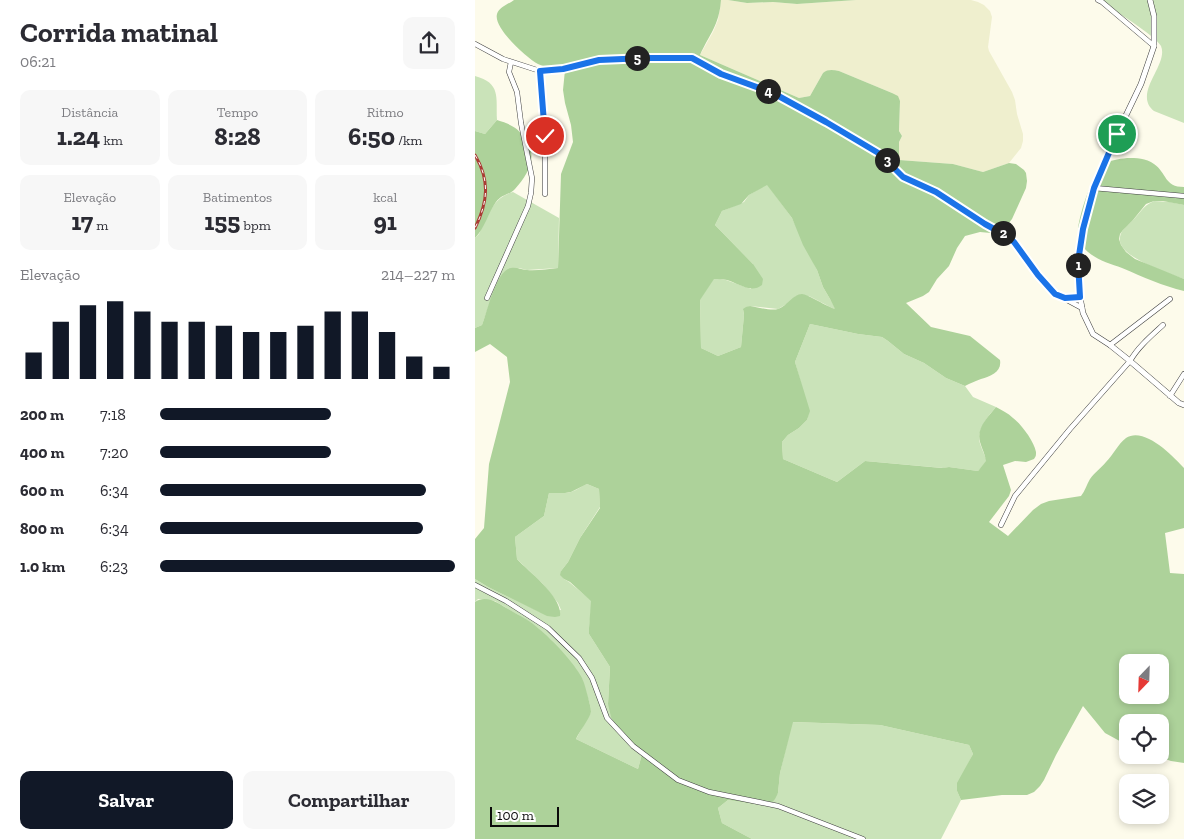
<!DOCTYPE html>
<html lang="pt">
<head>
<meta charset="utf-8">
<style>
	body { margin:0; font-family:"Zilla Slab",serif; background:#f7f7f7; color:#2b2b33; height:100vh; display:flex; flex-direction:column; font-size:19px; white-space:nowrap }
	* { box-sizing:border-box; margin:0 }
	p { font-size:16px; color:#7c7c81 }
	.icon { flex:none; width:28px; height:28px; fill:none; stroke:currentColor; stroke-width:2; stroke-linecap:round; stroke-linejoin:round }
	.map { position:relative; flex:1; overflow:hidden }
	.panel { display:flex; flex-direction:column; background:#fff; width:475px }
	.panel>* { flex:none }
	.needle { width:32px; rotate:203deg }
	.buttons { position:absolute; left:644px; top:654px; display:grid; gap:10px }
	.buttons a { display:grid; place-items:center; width:50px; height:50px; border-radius:10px; background:#fff; box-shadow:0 2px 8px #0003; font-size:25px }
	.scale { position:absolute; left:15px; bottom:12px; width:69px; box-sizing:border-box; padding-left:5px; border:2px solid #0b0b0b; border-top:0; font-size:14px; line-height:18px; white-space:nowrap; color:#0b0b0b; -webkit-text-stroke:4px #fff; paint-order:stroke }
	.pin { position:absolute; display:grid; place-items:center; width:42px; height:42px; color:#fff; margin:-21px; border:2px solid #fff; border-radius:50%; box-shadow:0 1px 5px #0007 }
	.km { position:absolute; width:25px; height:25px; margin:-12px; border-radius:50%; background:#222; color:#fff; font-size:14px; line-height:25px; text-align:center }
	.round { display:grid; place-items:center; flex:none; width:52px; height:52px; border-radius:10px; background:#f7f7f7 }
	.headline { display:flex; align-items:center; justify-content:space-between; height:85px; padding:0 20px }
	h1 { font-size:28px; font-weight:700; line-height:38px }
	.figures { display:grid; grid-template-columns:repeat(3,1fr); gap:8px; height:85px; padding:5px 20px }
	.figures div { display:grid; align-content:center; border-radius:10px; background:#f7f7f7; text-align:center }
	.figures b { font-size:25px; font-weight:700 }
	.figures small { font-size:14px; font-weight:400 }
	.figures p { font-size:14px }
	.chart { height:140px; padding:10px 20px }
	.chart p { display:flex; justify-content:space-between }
	.chart svg { width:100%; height:90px; margin-top:5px; stroke:#111827; stroke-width:6 }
	.cta { display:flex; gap:10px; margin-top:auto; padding:10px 20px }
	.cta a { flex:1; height:58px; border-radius:10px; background:#111827; color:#fff; font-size:20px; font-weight:700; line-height:58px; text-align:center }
	.cta a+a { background:#f7f7f7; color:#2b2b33 }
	ul { padding:0 20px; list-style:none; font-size:16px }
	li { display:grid; grid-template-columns:80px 60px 1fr; align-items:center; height:38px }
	li i { height:12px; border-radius:6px; background:#111827 }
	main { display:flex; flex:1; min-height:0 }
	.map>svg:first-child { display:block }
</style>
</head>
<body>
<main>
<section class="panel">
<div class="headline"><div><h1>Corrida matinal</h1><p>06:21</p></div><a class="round"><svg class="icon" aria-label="share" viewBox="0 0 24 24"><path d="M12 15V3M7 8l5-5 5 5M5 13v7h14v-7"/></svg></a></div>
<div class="figures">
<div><p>Distância</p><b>1.24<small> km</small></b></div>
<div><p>Tempo</p><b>8:28</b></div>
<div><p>Ritmo</p><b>6:50<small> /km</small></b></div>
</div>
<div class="figures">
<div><p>Elevação</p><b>17<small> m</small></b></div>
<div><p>Batimentos</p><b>155<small> bpm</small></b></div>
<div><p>kcal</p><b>91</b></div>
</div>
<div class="chart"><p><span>Elevação</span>214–227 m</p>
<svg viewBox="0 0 160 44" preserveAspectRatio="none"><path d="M5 44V31M15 44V16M25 44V8M35 44V6M45 44V11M55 44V16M65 44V16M75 44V18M85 44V21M95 44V21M105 44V18M115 44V11M125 44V11M135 44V21M145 44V33M155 44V38"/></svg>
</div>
<ul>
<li><b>200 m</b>7:18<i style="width:58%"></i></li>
<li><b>400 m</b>7:20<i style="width:58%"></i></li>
<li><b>600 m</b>6:34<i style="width:90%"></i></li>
<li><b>800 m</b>6:34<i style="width:89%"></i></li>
<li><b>1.0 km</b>6:23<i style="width:100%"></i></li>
</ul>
<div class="cta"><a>Salvar</a><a>Compartilhar</a></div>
</section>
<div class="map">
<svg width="709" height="839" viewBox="0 0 709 839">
	<rect width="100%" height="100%" fill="#fdfbeb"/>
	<path fill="#efefce" d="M246,0H253L272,3L298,2L322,4L381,0H496L503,2L509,5L515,11L517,17L513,47L514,51L537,92L540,100L542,114L548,134V141L546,148L534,163L508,172L478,164L424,160V142L427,136L424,131L425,101L417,93L364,71L357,70L348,73L335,96L324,98L225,55L238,32L243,20Z"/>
	<path fill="#cae3b9" d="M623,0H709V123L679,111C657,93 694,65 686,46C681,36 636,8 623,0Z
		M0,76C26,83 21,97 22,120L10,134L0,131Z
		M292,184L317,218L342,270L348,287L355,299L361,310L334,296H321L315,302L303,309L275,306L268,310L269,315L266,347L243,356L226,348L225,299L239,278L251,280L276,289L278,264L240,225L247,211L269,202L274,195Z
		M38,192L84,218L83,268L52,270L44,268L21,285L7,325L0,328V238L4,234C13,216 17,198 38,192Z
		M679,201L695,202L709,205V279C694,273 641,257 645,237C646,230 652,226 656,222C666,213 666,207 679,201Z
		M335,324L383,334L407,337L413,341L429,354L449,363L471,378L490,386L498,397L521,407C513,416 505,426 504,438C504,444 510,455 512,461L503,471L474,467L468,468L390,461L362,482L308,459L307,442L313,435L324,428L332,420L334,412L320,362Z
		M112,484L124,489L125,507L105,538L93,562L86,571L89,579L94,582L117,601L114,628V634L135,667L133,704L167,754L163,769L101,739L116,712L115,705L107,679L76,640L56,623L20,601L3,599L0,602V579L13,587L65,612L86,610L83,603L67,583L42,559L40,537L69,516L74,493C81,492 89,494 96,492C102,490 107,486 112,484Z
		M317,722L405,725L494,745L498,754L493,764L482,791L486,800L466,839H277L247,823L243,808L253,800L290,806L303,793L305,773Z"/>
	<path fill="#add29a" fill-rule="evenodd" d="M39,0H246C244,26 235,33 225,55L324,98L335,96L348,73C353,69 358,70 364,71L417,93L423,96L425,101L424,131L427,136L424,142V160L478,164L508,172L534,163L541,164L549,170L551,173L552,181L551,188L537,219L530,228L525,231L516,233L505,232L490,236L482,248L474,266L462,279L454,292L448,296L431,303L456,327L495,336L525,360C527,372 516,376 506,379C501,381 495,383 490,386L471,378L449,363L429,354L413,341L407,337L383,334L335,324L320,362L335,411L332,420L324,428L313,435L307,442L308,459L362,482L390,461L467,468L474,467L503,471L511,461C510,454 507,449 505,442C501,428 513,417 521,407C526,410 533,413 538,418C546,424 559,441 561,452C561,456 561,456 559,459L551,462L540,461L528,465L536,490L534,496L514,522L533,536L558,510L566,504L574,501L606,496C610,491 612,484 615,479C620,472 626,468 631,462C638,455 643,444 651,438C669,426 698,456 709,468V528L690,533L695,573L709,574V763L696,761L678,755H685V722H652V745L630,733L608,706L581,755L569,780L565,786L559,792L552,795H527L486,800L482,791V783L498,754L494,745L405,725L318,722L305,773L303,793L300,799L295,805L290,806L253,800L243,808L247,823L277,839H0V602C12,594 24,604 35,610C45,616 56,621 64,629C77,639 100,664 107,678C110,684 111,691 113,697C114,702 116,707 116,712C115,718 104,732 101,739L163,769L167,754L142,727L136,717L133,704L135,667L114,634V628L116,601L95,582L89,579L85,575L86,571L93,562L105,538L125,508L124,489L112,484L96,492L90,493H74L69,516L40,537L42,559C54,572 88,597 85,616L80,617L72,616L13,587L0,579V539L9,528L14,464L35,382L32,357L15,344L0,352V328L7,325C12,313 21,270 36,268C42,267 46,270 52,270C61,271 73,269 83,268L86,174L98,142L96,125L90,103L88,90L90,70C81,69 71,68 63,64C52,58 18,28 22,14C24,7 34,4 39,0ZM292,185L317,218L328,245L342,270L348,287L355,299L360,309C353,307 332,294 327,294C318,294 312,306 303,309C296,311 282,307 275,306L271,307L268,309L269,315L266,347L243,356L226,348L225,300L239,279C243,279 248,279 252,280C263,283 276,294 287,285L288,279L278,264L240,225L247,211L266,204L274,195ZM652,662H685V695H652Z
		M253,0H381L322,4L298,2L272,3Z
		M22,120C35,124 42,127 50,138C64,157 53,174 40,189C35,195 27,194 21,202C13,213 10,228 0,238V131L10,134Z
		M652,158C661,158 671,158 679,164C692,173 689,187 709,187V205L688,201H679L671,204L658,220L648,230L645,234L644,239L646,245L651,252L660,259L709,279V291C688,286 668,277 647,268C636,264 622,260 613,252C607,247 604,239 603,231C603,218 617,175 627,166C633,160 644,159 652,158Z"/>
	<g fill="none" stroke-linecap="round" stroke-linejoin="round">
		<g stroke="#3e3e3e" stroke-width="5.5">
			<path id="minor" d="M623,0L627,2L679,46
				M0,44L28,59L65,71L88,69L124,60L172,58H217L246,74L298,93L351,122L405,154L428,177L461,192L510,224L532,236L539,242L563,275L581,294L607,308
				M65,71L70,136V194
				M619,188L709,196
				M12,298L53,206L56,193L57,178L46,123L42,92L34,72L36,62
				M590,299L605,297
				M635,345L695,299
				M695,396L709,374
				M526,525L540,496L595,429L655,361C663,347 676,336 688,325
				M0,585L31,601L73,628L104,658L117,678L132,718L158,746L203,780L234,792L303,806L388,839"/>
		</g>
		<g stroke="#3e3e3e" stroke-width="6">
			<path id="tertiary" d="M675,0L679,16V46L666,84L642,134L618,190L608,229L603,262L605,297L608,313L618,334L635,345L655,361L704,403L709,405"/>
		</g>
		<use href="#minor" stroke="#fff" stroke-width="4.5"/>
		<use href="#tertiary" stroke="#fff" stroke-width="5"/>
		<g stroke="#aa3b34" stroke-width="3">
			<path id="rail" d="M0,155C15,180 13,202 0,228"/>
		</g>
		<use href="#rail" stroke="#fff" stroke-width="1" stroke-dasharray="4" stroke-linecap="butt"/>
	</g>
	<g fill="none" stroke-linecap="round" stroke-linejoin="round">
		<g stroke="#fff" stroke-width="10">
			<path id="route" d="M70,136L65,71L88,69L124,60L172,58H217L246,74L298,93L351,122L405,154L428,177L461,192L510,224L532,236L539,242L563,275L580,294L590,298L605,297L603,262L608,229L619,188L642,134"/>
		</g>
		<use href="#route" stroke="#1a73e8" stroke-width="6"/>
	</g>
</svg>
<div class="buttons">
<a><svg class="needle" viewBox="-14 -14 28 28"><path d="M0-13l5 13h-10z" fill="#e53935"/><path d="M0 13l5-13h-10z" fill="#7c7c81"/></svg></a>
<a><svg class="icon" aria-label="locate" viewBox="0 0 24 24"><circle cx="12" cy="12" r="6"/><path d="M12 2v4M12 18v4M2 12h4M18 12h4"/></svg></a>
<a><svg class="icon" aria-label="layers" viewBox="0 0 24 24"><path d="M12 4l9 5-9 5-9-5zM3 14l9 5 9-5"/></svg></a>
</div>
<div class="scale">100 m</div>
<div class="pin" style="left:642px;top:134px;background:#1e9e55"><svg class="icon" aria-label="arrive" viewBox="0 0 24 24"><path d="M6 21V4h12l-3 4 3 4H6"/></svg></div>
<div class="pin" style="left:70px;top:136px;background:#d93025"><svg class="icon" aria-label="check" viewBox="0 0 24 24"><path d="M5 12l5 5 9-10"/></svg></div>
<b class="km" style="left:603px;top:265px">1</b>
<b class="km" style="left:528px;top:233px">2</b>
<b class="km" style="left:412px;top:160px">3</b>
<b class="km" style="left:293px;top:91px">4</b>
<b class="km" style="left:162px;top:58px">5</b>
</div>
</main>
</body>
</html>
